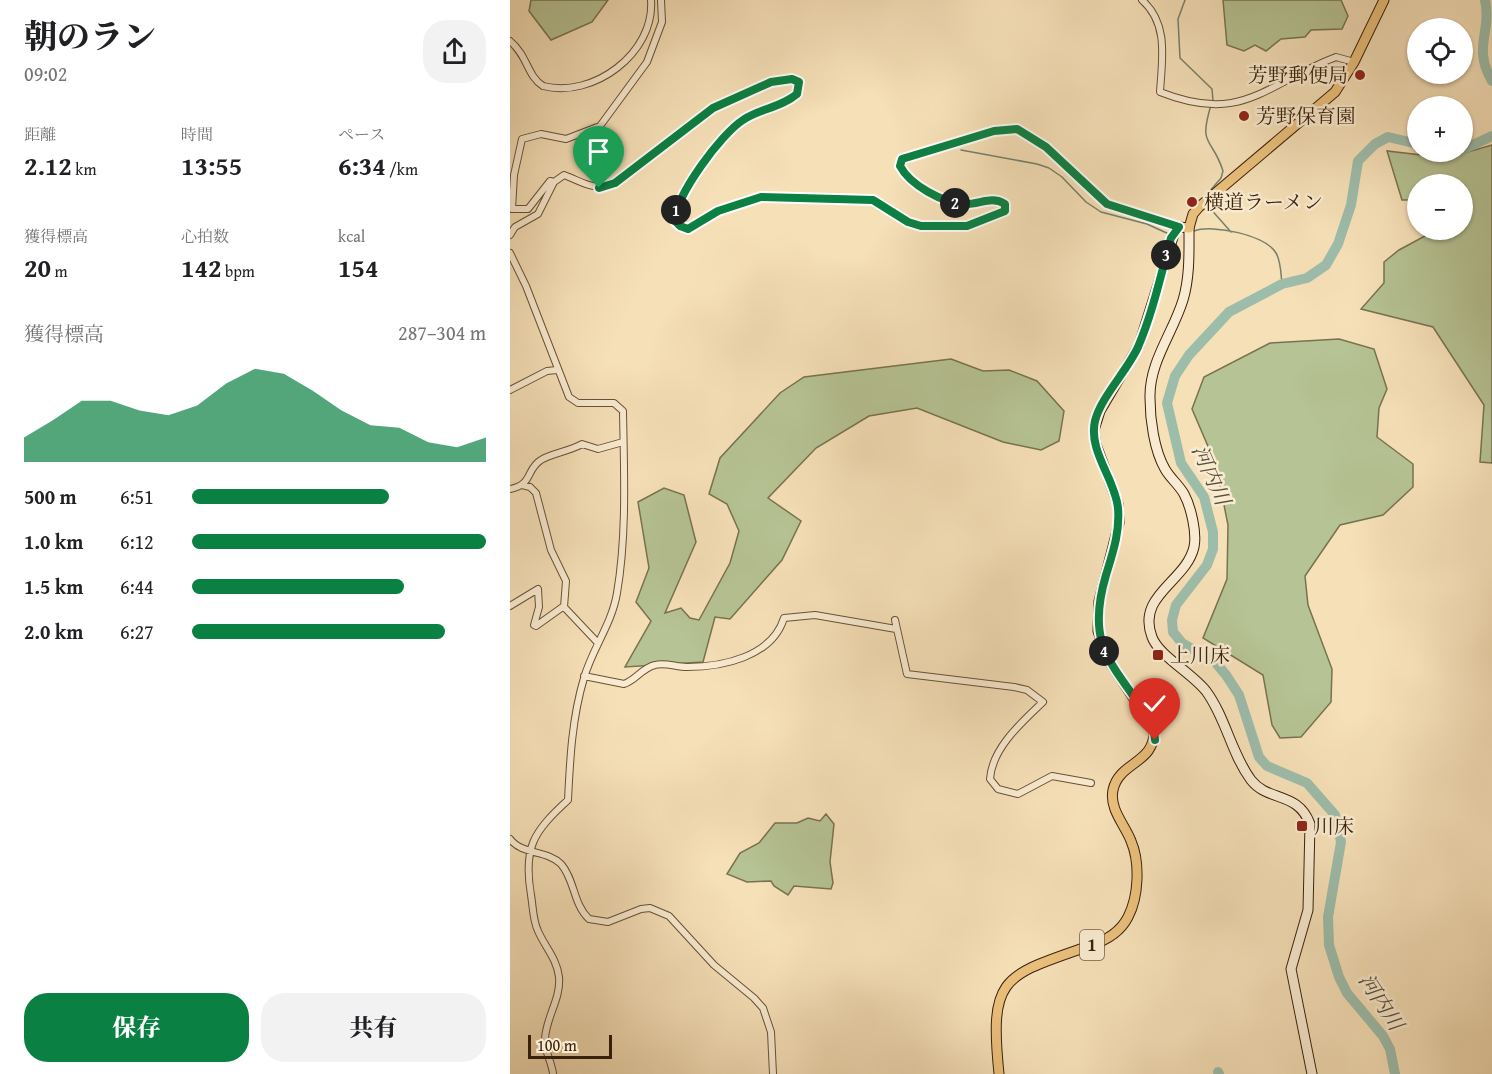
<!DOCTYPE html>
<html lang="ja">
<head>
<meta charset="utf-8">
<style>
	body { margin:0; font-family:"Gentium Book Plus","Noto Serif JP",serif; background:#f2f2f2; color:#202124; height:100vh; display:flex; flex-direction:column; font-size:22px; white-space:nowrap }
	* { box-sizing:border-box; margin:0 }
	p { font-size:20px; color:#757577 }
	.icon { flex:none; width:33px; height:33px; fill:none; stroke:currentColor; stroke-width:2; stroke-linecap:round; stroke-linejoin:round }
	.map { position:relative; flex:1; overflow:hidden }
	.side { display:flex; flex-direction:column; background:#fff; width:510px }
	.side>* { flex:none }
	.controls { position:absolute; left:897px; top:18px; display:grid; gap:12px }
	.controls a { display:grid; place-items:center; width:66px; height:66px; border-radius:50%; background:#fff; box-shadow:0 2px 4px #0004; font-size:30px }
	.scale { position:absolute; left:18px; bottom:15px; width:84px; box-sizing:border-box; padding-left:6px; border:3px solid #3a210b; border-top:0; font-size:16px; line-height:21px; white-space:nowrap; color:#3a210b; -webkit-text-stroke:4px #f9ebd1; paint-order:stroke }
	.pin { position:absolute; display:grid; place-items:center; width:51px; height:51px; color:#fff; margin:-62px -26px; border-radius:50% 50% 50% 0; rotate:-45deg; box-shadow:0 0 6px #0007 }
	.pin .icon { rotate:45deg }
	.km { position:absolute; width:30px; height:30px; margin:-15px; border-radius:50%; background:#222; color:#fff; font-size:16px; line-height:30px; text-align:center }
	.round { display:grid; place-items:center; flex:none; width:63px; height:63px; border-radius:24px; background:#f2f2f2 }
	.summary { display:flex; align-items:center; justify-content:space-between; height:102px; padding:0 24px }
	h1 { font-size:33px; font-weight:800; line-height:45px }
	.stats { display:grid; grid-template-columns:repeat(3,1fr); gap:9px; height:102px; padding:6px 24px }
	.stats div { display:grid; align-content:center }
	.stats b { font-size:26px; font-weight:800 }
	.stats small { font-size:16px; font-weight:400 }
	.stats p { font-size:16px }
	.chart { height:168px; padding:12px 24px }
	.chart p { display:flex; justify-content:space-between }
	.chart svg { width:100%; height:108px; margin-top:6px; fill:#0b8043; opacity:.7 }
	.button { display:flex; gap:12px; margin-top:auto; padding:12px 24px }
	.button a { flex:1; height:69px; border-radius:24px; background:#0b8043; color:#fff; font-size:24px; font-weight:800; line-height:69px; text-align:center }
	.button a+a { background:#f2f2f2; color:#202124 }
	ul { padding:0 24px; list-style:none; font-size:20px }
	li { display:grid; grid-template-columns:96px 72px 1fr; align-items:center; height:45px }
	li i { height:15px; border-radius:8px; background:#0b8043 }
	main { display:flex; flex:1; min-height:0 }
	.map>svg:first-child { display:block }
</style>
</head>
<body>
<main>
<section class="side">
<div class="summary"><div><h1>朝のラン</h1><p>09:02</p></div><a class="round"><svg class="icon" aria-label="share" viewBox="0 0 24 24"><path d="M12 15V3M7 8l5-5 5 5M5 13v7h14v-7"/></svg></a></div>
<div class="stats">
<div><p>距離</p><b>2.12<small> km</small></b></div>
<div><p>時間</p><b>13:55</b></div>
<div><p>ペース</p><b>6:34<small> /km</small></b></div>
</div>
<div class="stats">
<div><p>獲得標高</p><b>20<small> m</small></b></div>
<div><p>心拍数</p><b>142<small> bpm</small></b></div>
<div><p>kcal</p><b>154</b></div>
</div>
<div class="chart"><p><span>獲得標高</span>287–304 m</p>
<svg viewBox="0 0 160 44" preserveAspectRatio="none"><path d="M0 44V34L10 27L20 19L30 19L40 23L50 25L60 21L70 12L80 6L90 8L100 15L110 23L120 29L130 30L140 36L150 38L160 34V44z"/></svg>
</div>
<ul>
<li><b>500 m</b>6:51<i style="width:67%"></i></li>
<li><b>1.0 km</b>6:12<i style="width:100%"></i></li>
<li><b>1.5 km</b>6:44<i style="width:72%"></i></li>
<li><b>2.0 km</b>6:27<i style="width:86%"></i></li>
</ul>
<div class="button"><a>保存</a><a>共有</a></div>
</section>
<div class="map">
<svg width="982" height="1074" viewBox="0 0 982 1074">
	<rect width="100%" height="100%" fill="#f6e0b8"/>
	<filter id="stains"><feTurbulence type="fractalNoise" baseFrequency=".00333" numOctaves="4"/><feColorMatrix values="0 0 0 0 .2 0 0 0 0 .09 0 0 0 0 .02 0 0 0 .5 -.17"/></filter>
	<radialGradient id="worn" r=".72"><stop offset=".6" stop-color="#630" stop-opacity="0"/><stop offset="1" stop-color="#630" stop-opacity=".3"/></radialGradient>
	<path fill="#b6c394" stroke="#787250" stroke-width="1.5" d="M21,0H98L82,22L41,40L19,11Z
		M713,0H831L838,16L832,29L801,30L795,37L771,39L756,51L745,45L734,51L717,45Z
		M982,145V463L970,462L974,405L923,327L851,309L874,283V262L889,250L926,230H952L953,209L961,202L953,201L952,184H908L907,200H892L877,151L937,158Z
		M829,339L864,349L877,389L869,408L867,437L903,464V487L873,515L830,525L795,576L798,605L822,669L821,702L791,737L770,738L762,725L753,675L693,638L717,579L718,525L706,465L682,409L694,377L760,343Z
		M441,359L473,371L499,370L527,381L554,411L549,441L531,450L493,442L407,408L359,416L306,448L258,498L291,521L272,560L220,619L205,617L193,662L115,667L141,621L126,602L139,568L128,502L154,488L174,495L186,542L155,613L171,608L180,618L189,620L220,563L229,531L217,504L199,494L210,458L270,393L294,377Z
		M316,814L324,824L320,862L323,883L321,889L284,886L278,895L264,886L261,881L237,882L217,874L230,853L249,843L265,823H287L298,818L310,821Z"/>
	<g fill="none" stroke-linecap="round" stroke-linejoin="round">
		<path stroke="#757f6b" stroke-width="1.5" d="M675,0L668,19L670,58L702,89L703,101
			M451,150L527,164L539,168L552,177L576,202L591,212L637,224L661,235
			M699,192L711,178L713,171C702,136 688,148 701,105
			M698,206L721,232
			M684,231C703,224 755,235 766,253C771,261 771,275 772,284"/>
		<path stroke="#9dbdab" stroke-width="10" d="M975,0C982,33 962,47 982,81
			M952,150L982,136
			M934,152H942
			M708,1072L709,1074
			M885,1074L880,1049L873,1036L837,993L829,977L819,945L818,917L831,842L825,815L797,783L757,766L749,757L729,695L716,675L705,662L672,643L663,632L662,620L666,605L697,565L703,549V532L694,497L671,463L657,403L665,376L679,355L719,312L772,284L797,278L816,265L828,244L841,205L848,161L865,144L878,137L908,144"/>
		<g stroke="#695136" stroke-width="8">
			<path id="street" d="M151,0L152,22L137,62L90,126L56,139L31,134L12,139L4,175L2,209H18L40,181L44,182L54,175C73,182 84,192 105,183L203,108L261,82L282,79L289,82L287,94C272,107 250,109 233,120C211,134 166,196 165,221L170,227L178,229L208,211L251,197L363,200L398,222L411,226H457L495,211V204C482,195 469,205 454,204C433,203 399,185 390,166L391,159L484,131L507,129L536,147L597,204L669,227
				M632,0C659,24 652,59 650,92C733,125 755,84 826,57L844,62
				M0,41C18,56 17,76 33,86C83,99 145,53 141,0
				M0,235L5,227L28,214L44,182
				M0,253L16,286L59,397L68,403H104L113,411C114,470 117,535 107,593C102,624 82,649 74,678C62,718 60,759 58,800C23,832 13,848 21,895C23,907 23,921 28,931C35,947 47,959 49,977C51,999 36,1017 35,1039C34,1051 42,1062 43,1074
				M0,390L37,371L47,370
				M12,485L20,487L26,493L41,550L56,581L54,607L88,643
				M0,489C23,485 16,469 31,460C40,454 60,451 72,444L88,449L113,442
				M0,606L28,589L29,607L24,625L26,626L54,606
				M385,620L397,674L504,687L517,690L533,702C512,722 482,748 480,779L488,789L508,794L542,776L581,783
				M74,676L114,684C126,680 132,668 145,665C155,662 166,667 177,667C212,667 262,657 274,618L305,615L386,629
				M0,839C12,855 37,850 51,864C65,880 63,904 79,919L98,922L131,909L140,908L159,916L204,965L244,998L253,1008L261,1032L263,1074"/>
		</g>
		<g stroke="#3a210b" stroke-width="11">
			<path id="secondary" d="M679,228C679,251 680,277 673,300C663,333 639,362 640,398C640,419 644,450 655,469C660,478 669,485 674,494C681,507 687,533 684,547C676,582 626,595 642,637C649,656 682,673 696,691C716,718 721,753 741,780C758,802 788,791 800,824L798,910L781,969L802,1074"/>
		</g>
		<g stroke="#3a210b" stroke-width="11">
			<path id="primary" d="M489,1074C479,976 493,976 579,946C595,941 610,933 618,917C629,896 630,862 621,841C615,825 599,809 603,790C609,761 646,764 644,729L597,658L588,631L589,601L609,523L608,504L585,442L584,430L590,411L629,345L665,231L669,227L679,228L683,214L689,207L825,92L844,62L874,0"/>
		</g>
		<use href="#street" stroke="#f9ebd1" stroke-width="6"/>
		<use href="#secondary" stroke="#f9ebd1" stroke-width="9"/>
		<use href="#primary" stroke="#ebc07c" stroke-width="9"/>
	</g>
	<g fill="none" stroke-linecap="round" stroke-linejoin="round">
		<g stroke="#fff" stroke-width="12">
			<path id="route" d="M89,188L105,183L203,108L261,82L282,79L289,82L287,94C272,107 249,109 233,120C211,134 165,196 165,221L170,226L178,229L208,211L251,197L363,200L398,222L411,226H457L495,211V204C481,195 469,205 454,204C433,203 400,185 390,166L392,159L484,131L507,129L536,147L597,204L669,227L661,238C651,274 643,312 628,347C617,371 591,397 585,421C578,451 605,479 608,508C610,532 603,552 596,575C575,646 602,663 639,718L644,729L645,740"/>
		</g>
		<use href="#route" stroke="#0b8043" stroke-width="8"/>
	</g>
	<g fill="#8f2418" stroke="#f9ebd1" stroke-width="2">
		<circle cx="850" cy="75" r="6"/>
		<circle cx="734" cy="116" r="6"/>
		<circle cx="682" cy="202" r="6"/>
		<rect x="642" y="649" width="12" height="12" rx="3"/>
		<rect x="786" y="820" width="12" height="12" rx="3"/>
	</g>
	<g text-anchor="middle" stroke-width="5" stroke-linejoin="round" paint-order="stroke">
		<rect fill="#f9ebd1" stroke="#735e46" stroke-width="1.5" x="570" y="930" width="24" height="30" rx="4.5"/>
		<g font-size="18" font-weight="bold" fill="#3a210b">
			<text x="582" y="951">1</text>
		</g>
		<g font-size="20" fill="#3a210b" stroke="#f9ebd1" text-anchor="start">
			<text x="838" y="82" text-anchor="end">芳野郵便局</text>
			<text x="746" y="123">芳野保育園</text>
			<text x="694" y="209">横道ラーメン</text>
			<text x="660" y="662">上川床</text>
			<text x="804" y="833">川床</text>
		</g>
		<g font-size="21" font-style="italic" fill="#58503b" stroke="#f9ebd1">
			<text transform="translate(701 475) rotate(66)" y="7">河内川</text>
			<text transform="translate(871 1002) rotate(57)" y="7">河内川</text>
		</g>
	</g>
	<rect width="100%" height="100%" filter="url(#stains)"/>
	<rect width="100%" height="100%" fill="url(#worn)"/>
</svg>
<div class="controls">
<a><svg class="icon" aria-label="locate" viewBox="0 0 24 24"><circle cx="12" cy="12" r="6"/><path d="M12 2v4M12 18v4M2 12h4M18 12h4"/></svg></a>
<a>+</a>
<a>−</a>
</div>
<div class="scale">100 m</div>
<div class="pin" style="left:89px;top:188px;background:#1e9e55"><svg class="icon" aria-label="arrive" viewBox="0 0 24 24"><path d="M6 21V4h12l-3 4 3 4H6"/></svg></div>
<div class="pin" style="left:645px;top:740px;background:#d93025"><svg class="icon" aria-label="check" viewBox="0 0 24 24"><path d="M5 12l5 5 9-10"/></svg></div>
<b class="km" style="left:166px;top:210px">1</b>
<b class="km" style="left:445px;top:203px">2</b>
<b class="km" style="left:656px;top:255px">3</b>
<b class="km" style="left:594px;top:651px">4</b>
</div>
</main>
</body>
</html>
